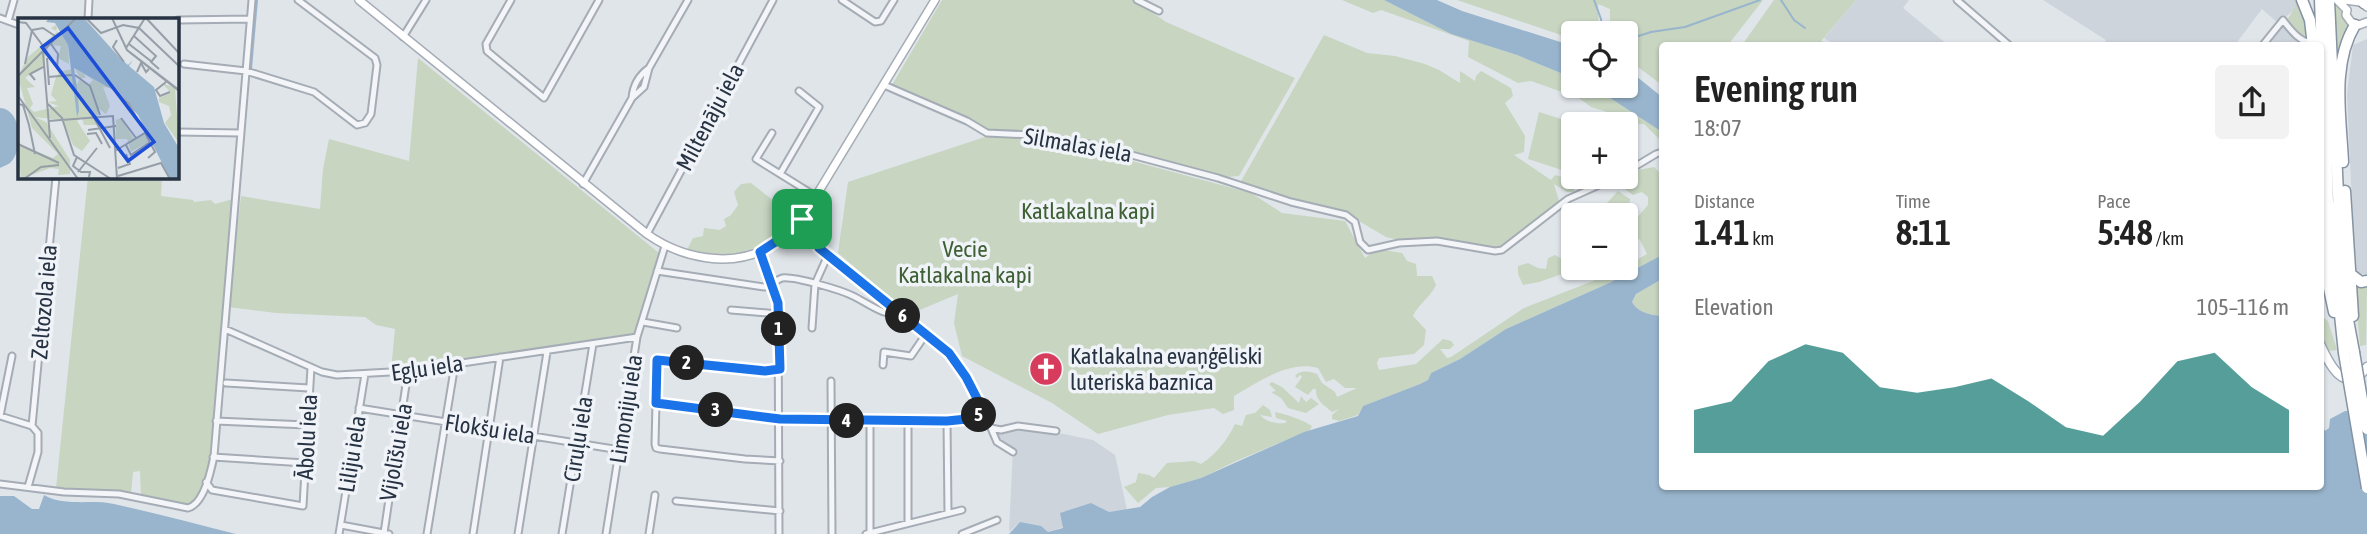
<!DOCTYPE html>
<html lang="en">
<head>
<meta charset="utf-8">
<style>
	body { margin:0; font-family:"Asap Condensed",sans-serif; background:#f2f2f2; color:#222; height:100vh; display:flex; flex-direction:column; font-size:26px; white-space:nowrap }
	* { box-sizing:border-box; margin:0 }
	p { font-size:23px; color:#767676 }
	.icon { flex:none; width:38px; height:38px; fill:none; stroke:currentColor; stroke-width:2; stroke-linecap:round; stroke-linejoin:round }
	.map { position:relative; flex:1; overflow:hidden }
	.side { position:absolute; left:1659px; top:42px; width:665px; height:448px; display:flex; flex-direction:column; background:#fff; border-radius:7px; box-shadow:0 2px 5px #0004 }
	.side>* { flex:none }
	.buttons { position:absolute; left:1561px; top:21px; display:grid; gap:14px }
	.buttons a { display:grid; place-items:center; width:77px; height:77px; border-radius:7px; background:#fff; box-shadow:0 2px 5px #0004; font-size:35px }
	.pin { position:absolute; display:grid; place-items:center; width:60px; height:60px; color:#fff; margin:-30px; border-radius:14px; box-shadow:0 4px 10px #0006 }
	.km { position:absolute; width:35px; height:35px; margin:-18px; border-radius:50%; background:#222; color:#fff; font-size:19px; line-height:35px; text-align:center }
	.round { display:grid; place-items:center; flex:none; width:74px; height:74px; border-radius:7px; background:#f2f2f2 }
	.summary { display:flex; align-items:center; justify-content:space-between; height:119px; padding:0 35px }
	h1 { font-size:38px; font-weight:600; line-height:52px }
	.figures { display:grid; grid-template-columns:repeat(3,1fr); gap:10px; height:119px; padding:7px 35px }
	.figures div { display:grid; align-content:center }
	.figures b { font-size:35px; font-weight:600 }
	.figures small { font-size:19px; font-weight:400 }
	.figures p { font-size:19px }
	.chart { height:196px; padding:14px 35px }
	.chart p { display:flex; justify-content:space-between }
	.chart svg { width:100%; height:126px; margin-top:7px; fill:#0f766e; opacity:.7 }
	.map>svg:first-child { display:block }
</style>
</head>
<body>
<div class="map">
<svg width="2367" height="534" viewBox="0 0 2367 534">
	<rect width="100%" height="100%" fill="#e0e5ea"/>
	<path fill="#ced4dc" d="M1856,0H1909L1903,8L1948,45H1835L1824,38Z
		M2043,0H2295L2299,6L2278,23L2262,9L2235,45L2103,46L2106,40Z
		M2284,26L2303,45L2265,46Z
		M2367,39V275L2355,272L2347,94L2353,45Z
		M1016,429L1059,433L1093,440L1115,455L1127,510L1109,512L1048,532L1020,522L1009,532L1013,448L1005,447L998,439L997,433Z"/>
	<path fill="#c7d5c1" d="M942,0H1133L1149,7L1153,13L1166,22L1295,78L1239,176L1226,177L1123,150C1107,139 1012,133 987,131L974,122L892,85Z
		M1342,0H1384L1451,34L1517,55L1573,78V86H1592L1662,132V142L1644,124L1626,123L1615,119L1607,112L1591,107L1579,98L1531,81L1518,83L1468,57L1469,41L1381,10L1373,13Z
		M1457,0H1763L1728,45L1662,46V85L1626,58V33H1610V9L1598,4L1599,33H1573V39Z
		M1774,0H1856L1821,41L1831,45H1742Z
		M2294,0H2297L2303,13L2306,34L2303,37L2287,20L2296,6Z
		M2333,3L2341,8L2343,17L2347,25L2338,84L2347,296Z
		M1324,35L1367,53L1395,56L1425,64L1439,70L1460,83V71L1475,81L1476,76L1481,71L1511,88L1513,96L1505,103L1525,136L1524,152L1514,155L1551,180L1555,175L1570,179L1574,187V192H1567L1554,184L1559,201L1508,244L1492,248L1438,238L1407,242L1386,237L1347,214L1277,196L1240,183Z
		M418,58L659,253L635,333L391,370L395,329L376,325L365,317L276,313L228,307L241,196L320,209L323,169L329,139L409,161Z
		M1539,112L1577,124H1573V139L1565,171L1528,159Z
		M988,136L1036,140L1095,151L1251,193L1282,213L1345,221L1365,258L1378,249L1402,253L1407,261L1416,264L1417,276H1432L1436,285C1430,298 1419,303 1413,316L1426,330L1424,345L1414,354L1379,358L1377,363L1379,370L1416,364L1443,339L1451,341L1454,345L1450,349H1440L1447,358L1451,357L1524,308L1626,268V266L1647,254L1640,240L1636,237L1632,244L1626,245V215H1616V213L1607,212L1605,215H1596L1618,191L1630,199L1628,216L1635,220L1648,205V197L1642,192L1633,195L1619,185V179L1638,170L1654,167L1662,175V255L1609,283L1506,329L1460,359L1431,373L1428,380L1420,384L1363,406L1358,415L1339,421L1332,419V415L1339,409L1332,412C1324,405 1315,400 1316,389H1313L1308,395L1295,387L1302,377L1300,375L1297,378L1295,376C1300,370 1309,371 1317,374L1322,383L1335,392L1337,397L1357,388H1345L1334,379L1326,382L1318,368C1289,360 1258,382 1234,396V410L1223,414L1214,408L1168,415L1098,434L1052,403L962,356L954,323L958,294L910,314L838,253L848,182Z
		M88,177H162L161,196L193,200L194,202L211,200L215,204L233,199L209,469C203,483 201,502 185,506L141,496L140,471L133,472L131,494L57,490L56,488Z
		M751,183L779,205L786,200L804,195L810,199C776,244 744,264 687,250L693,238L703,236L704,228L720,230L726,226L724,219L731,215L738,205L734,192L741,184Z
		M1569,248H1573V268H1579L1539,282L1523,285L1518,274V266L1528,263L1538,268L1546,269L1548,258L1555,255L1564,260L1570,255Z
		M1662,279V316C1651,315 1638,313 1632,302L1636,294Z
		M2358,286L2367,287L2366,345L2360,346L2355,289Z
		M2320,315L2328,321L2337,350L2328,351L2321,332Z
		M1272,382L1282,387L1299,403L1301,396L1306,402L1311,398L1319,404L1306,413L1288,408L1281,398L1271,392L1276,391L1269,384Z
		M1263,405L1270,410L1272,417L1260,415C1266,422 1277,424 1285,423L1287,421L1276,418L1275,412C1286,414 1303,420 1312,426L1310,430L1236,461L1201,478L1170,487L1156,488L1138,503L1124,487L1136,482L1138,473L1149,475L1154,478L1167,463L1194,461L1201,464C1216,455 1228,439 1235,424L1242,426L1246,415L1255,413Z"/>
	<path fill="#99b5cd" d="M1384,0H1437L1462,11L1573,46V78L1517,55L1451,34Z
		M1626,68L1662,97V132L1592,86H1626Z
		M0,108C22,109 24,150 10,163C9,164 2,167 0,168Z
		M1662,255V279L1636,294L1632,302C1638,313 1651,315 1662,316V486H2320L2321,423L2325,431L2329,428L2330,419L2345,411H2367V534H1009L1020,522L1041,526L1048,532L1063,528L1060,513L1091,503L1109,512L1140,507L1152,497L1170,487L1201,478L1304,432L1358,416L1363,406L1420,384L1428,380L1431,373L1460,359L1506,329L1609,283Z
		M44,495C65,507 91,499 114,504C155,513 196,524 236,534H0V496H14L32,509H39Z"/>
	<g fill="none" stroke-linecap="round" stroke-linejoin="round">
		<path stroke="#99b5cd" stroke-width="2" d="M1594,0L1601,19L1602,33
			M1781,0L1794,20L1805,28
			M1626,40L1651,32L1685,27L1760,0
			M251,69L257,0"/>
		<g stroke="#a5acb5" stroke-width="9">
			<path id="street" d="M511,0L486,44L487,51L544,98L599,0
				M842,0L875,22L881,21L894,0
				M1137,0L1159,11
				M1957,0L2010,46
				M0,18L19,25
				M88,19L89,0
				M178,20L250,19
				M8,21L14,0
				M403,37L426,0
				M2262,46L2283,20C2290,29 2300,43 2312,42
				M184,64L246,71L314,92L357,125L365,123L371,114L377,65L375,58L298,0
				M884,85L967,121L987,133L1032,135L1094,145L1218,178L1291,202L1346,215L1355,222L1360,242L1368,250L1399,243L1437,241L1495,251L1502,250L1568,199L1617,177
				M632,98C633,85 638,76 649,68
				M177,132L241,133
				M772,133L756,159L817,197
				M1626,172L1656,154L1662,152
				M780,174L819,107L799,91
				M583,184L632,98L644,87L649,68L688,0
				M802,219L819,248L949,353L966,377L991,428L1001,430L1018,426L1056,431
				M647,234L773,0
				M760,252L778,303L779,534
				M657,271L764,287L773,286
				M772,283C775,282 779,279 782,278C794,276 841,290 853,296C866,302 886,318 899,313
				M731,310L779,314
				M643,322L677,328
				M812,328L815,284L828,255
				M225,329L322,372L337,375L408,371L637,337
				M883,365L884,352L911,356L926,334
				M780,369L765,371L657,361L655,444L656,448L660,449L745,459L780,461
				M831,381L832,534
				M226,383L309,388
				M656,403L780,418
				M359,408L620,450
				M0,416L12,356
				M0,416L32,426
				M780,419L947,421L966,419L984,412
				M216,421L307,425
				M870,421V533
				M908,421V523
				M947,421L948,513
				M32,426L56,177
				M991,428L997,442L1013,452
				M213,457L305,463
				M206,482L212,490L303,506L311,367
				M0,484L64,492L119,494L188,508C204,504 211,471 214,456L252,0
				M28,487L38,452V433L32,426
				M676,501L780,511
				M341,525L389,534
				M384,533L408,371
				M339,534L365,374
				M427,534L455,364
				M473,534L500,357
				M518,534L547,352
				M562,534L593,344
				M606,534L637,337L665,246
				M649,534L655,495
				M866,534L962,510
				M962,534L997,520"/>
		</g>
		<g stroke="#a5acb5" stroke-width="10">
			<path id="secondary" d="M359,0L647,234C681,258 731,269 769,247C782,240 792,229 802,219L935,0
				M2337,0L2347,10L2346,15L2351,22L2359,25L2367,22
				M2345,0L2360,2L2367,7"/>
		</g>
		<g stroke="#9fa9b7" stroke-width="11">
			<path id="primary" d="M2320,344C2329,364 2345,397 2367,367"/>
		</g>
		<g stroke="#8693a2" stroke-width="13">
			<path id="highway" d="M2302,0L2310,20L2313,46
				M2320,0L2328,200L2344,353
				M2329,0L2341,259L2348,320L2354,352
				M2363,0L2364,3
				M2343,162C2341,117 2331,65 2355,25
				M2345,191L2353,316
				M2322,206L2327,279L2334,312
				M2349,273L2361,282L2367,281"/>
		</g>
		<use href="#street" stroke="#f3f5f8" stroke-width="5"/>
		<use href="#secondary" stroke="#fff" stroke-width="7"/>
		<use href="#primary" stroke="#fff" stroke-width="8"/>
		<use href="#highway" stroke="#fff" stroke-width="10"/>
		<g stroke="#8693a2" stroke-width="13" stroke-linecap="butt">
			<path id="highway-bridge" d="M2354,352L2367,429
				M2344,353L2367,488"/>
		</g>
		<use href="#highway-bridge" stroke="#fff" stroke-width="10"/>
	</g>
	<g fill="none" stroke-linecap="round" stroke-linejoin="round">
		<g stroke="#fff" stroke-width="14">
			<path id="route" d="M802,219L819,248L949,353L966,377L984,412L967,419L947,421L780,419L656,403L657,360L765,371L780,369L778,303L760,252L783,237Z"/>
		</g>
		<use href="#route" stroke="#1a73e8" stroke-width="9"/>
	</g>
	<defs>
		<g id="church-disc" transform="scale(1.75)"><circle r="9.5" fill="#d83c5c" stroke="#f0f3f7"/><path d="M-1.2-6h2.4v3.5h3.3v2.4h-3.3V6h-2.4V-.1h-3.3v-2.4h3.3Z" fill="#fff"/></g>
	</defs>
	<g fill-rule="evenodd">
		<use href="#church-disc" x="1046" y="369"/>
	</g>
	<g text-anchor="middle" stroke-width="7" stroke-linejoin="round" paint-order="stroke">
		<g font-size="23" fill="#273343" stroke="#f0f3f7">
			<text transform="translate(710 117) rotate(-62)" y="8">Miltenāju iela</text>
			<text transform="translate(1078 145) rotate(10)" y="8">Silmalas iela</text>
			<text transform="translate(44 302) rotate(-85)" y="8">Zeltozola iela</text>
			<text transform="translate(427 368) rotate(-8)" y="8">Egļu iela</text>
			<text transform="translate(626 409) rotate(-81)" y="8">Limoniju iela</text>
			<text transform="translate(490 429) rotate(9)" y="8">Flokšu iela</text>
			<text transform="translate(307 437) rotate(-87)" y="8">Ābolu iela</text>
			<text transform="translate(578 439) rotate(-81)" y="8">Cīruļu iela</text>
			<text transform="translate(396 452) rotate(-80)" y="8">Vijolīšu iela</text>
			<text transform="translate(352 454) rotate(-81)" y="8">Liliju iela</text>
		</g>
		<g font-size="23" fill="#3e6034" stroke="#f0f3f7">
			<text x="1088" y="219">Katlakalna kapi</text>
			<text x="965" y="257">Vecie<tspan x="965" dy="26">Katlakalna kapi</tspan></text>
		</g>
		<g font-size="23" fill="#273343" stroke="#f0f3f7" text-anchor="start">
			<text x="1070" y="364">Katlakalna evaņģēliski<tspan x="1070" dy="26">luteriskā baznīca</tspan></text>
		</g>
	</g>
	<g transform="translate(18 18)">
		<rect width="161" height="161" fill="#e0e5ea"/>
		<path d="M38,7L39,11L37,12L45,18L50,27L51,46L40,40L43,28L31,27L25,47L7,60L17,69L9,70L15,86L12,90L16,94L41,88L29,84L39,83L33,77L37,62L41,54L54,51L59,99L56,57L59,67L61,62L71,66L75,62L66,56L68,60H62L57,51L93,70L85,69L92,88L88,96L81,91L78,107H66L64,100L59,103L72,123L64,133L55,127L45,102L17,99L28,104L52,142V156L40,157L41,151L32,150L3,161L0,126L35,140L40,136L14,110L0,59L9,40L39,14L33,10ZM144,65L157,70L161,125L147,105L153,97L151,88L141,84V80L153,75ZM103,100L116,121L125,116L132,123L113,134L109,121H98V102Z" fill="#c7d5c1"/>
		<path d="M31,0H66L102,40L110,47L115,42L111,48L136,69L146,105L161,130V161H152L120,97L97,73L56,50L60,79L61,93L59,99L50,27L37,5L28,4Z" fill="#99b5cd"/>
		<path fill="none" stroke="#969ea7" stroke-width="2" d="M68,0L83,15L105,7L121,10L161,48M94,0L109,32L161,73M94,0L109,32L161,72M128,0L161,35M0,4L8,5L25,28M14,12L25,10L37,18M116,18L138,38L133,44L141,51M99,22L95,29L106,44M33,26L40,36L39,51M111,26L134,44M108,30L127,0M25,34L32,120M29,40L31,67M7,46L14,12M119,54L123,45L128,54L131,51M57,57L72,68L82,97M0,58L58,0M30,59L54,57M17,62L12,56L27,48M148,64L138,72L142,78L152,74M99,76L111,86L123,108M0,78L60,161M0,86L5,87L11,107M30,86L44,100L56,137L93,161M75,98L92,130M103,100L118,120M30,103L95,98L99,161M11,107L17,136M70,112L98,108M69,116L78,115L84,126M0,126L41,145M108,127L113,137L132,124M97,133L127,115L137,134L130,140M59,139L55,148L63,154H72L71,159M100,150L112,146L108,136M60,154L79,130M100,158L143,145L152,161M6,161L23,149L41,147"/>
		<path fill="#1d4ed8" fill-opacity="0.15" stroke="#1d4ed8" stroke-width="3.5" d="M50,10L136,124L110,143L24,29Z"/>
		<rect width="161" height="161" fill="none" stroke="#273343" stroke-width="3.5"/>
	</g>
</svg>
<div class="buttons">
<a><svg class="icon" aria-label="locate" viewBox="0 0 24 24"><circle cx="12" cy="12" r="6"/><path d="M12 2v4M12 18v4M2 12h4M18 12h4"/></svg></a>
<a>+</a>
<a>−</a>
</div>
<div class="pin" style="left:802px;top:219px;background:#1e9e55"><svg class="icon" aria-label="arrive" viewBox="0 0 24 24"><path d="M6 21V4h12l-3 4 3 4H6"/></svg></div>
<b class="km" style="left:779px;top:329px">1</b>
<b class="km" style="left:687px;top:363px">2</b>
<b class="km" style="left:716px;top:410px">3</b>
<b class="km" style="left:847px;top:421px">4</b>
<b class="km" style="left:979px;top:415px">5</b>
<b class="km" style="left:903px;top:316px">6</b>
<section class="side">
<div class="summary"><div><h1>Evening run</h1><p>18:07</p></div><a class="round"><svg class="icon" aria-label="share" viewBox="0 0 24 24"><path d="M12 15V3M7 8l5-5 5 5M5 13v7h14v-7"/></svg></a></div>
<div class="figures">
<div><p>Distance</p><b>1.41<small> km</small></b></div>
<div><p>Time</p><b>8:11</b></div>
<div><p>Pace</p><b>5:48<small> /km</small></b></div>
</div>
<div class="chart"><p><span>Elevation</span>105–116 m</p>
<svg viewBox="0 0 160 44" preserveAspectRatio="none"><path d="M0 44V29L10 26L20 12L30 6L40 9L50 21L60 23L70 21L80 18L90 26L100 35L110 38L120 26L130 12L140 9L150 21L160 29V44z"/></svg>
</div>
</section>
</div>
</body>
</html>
